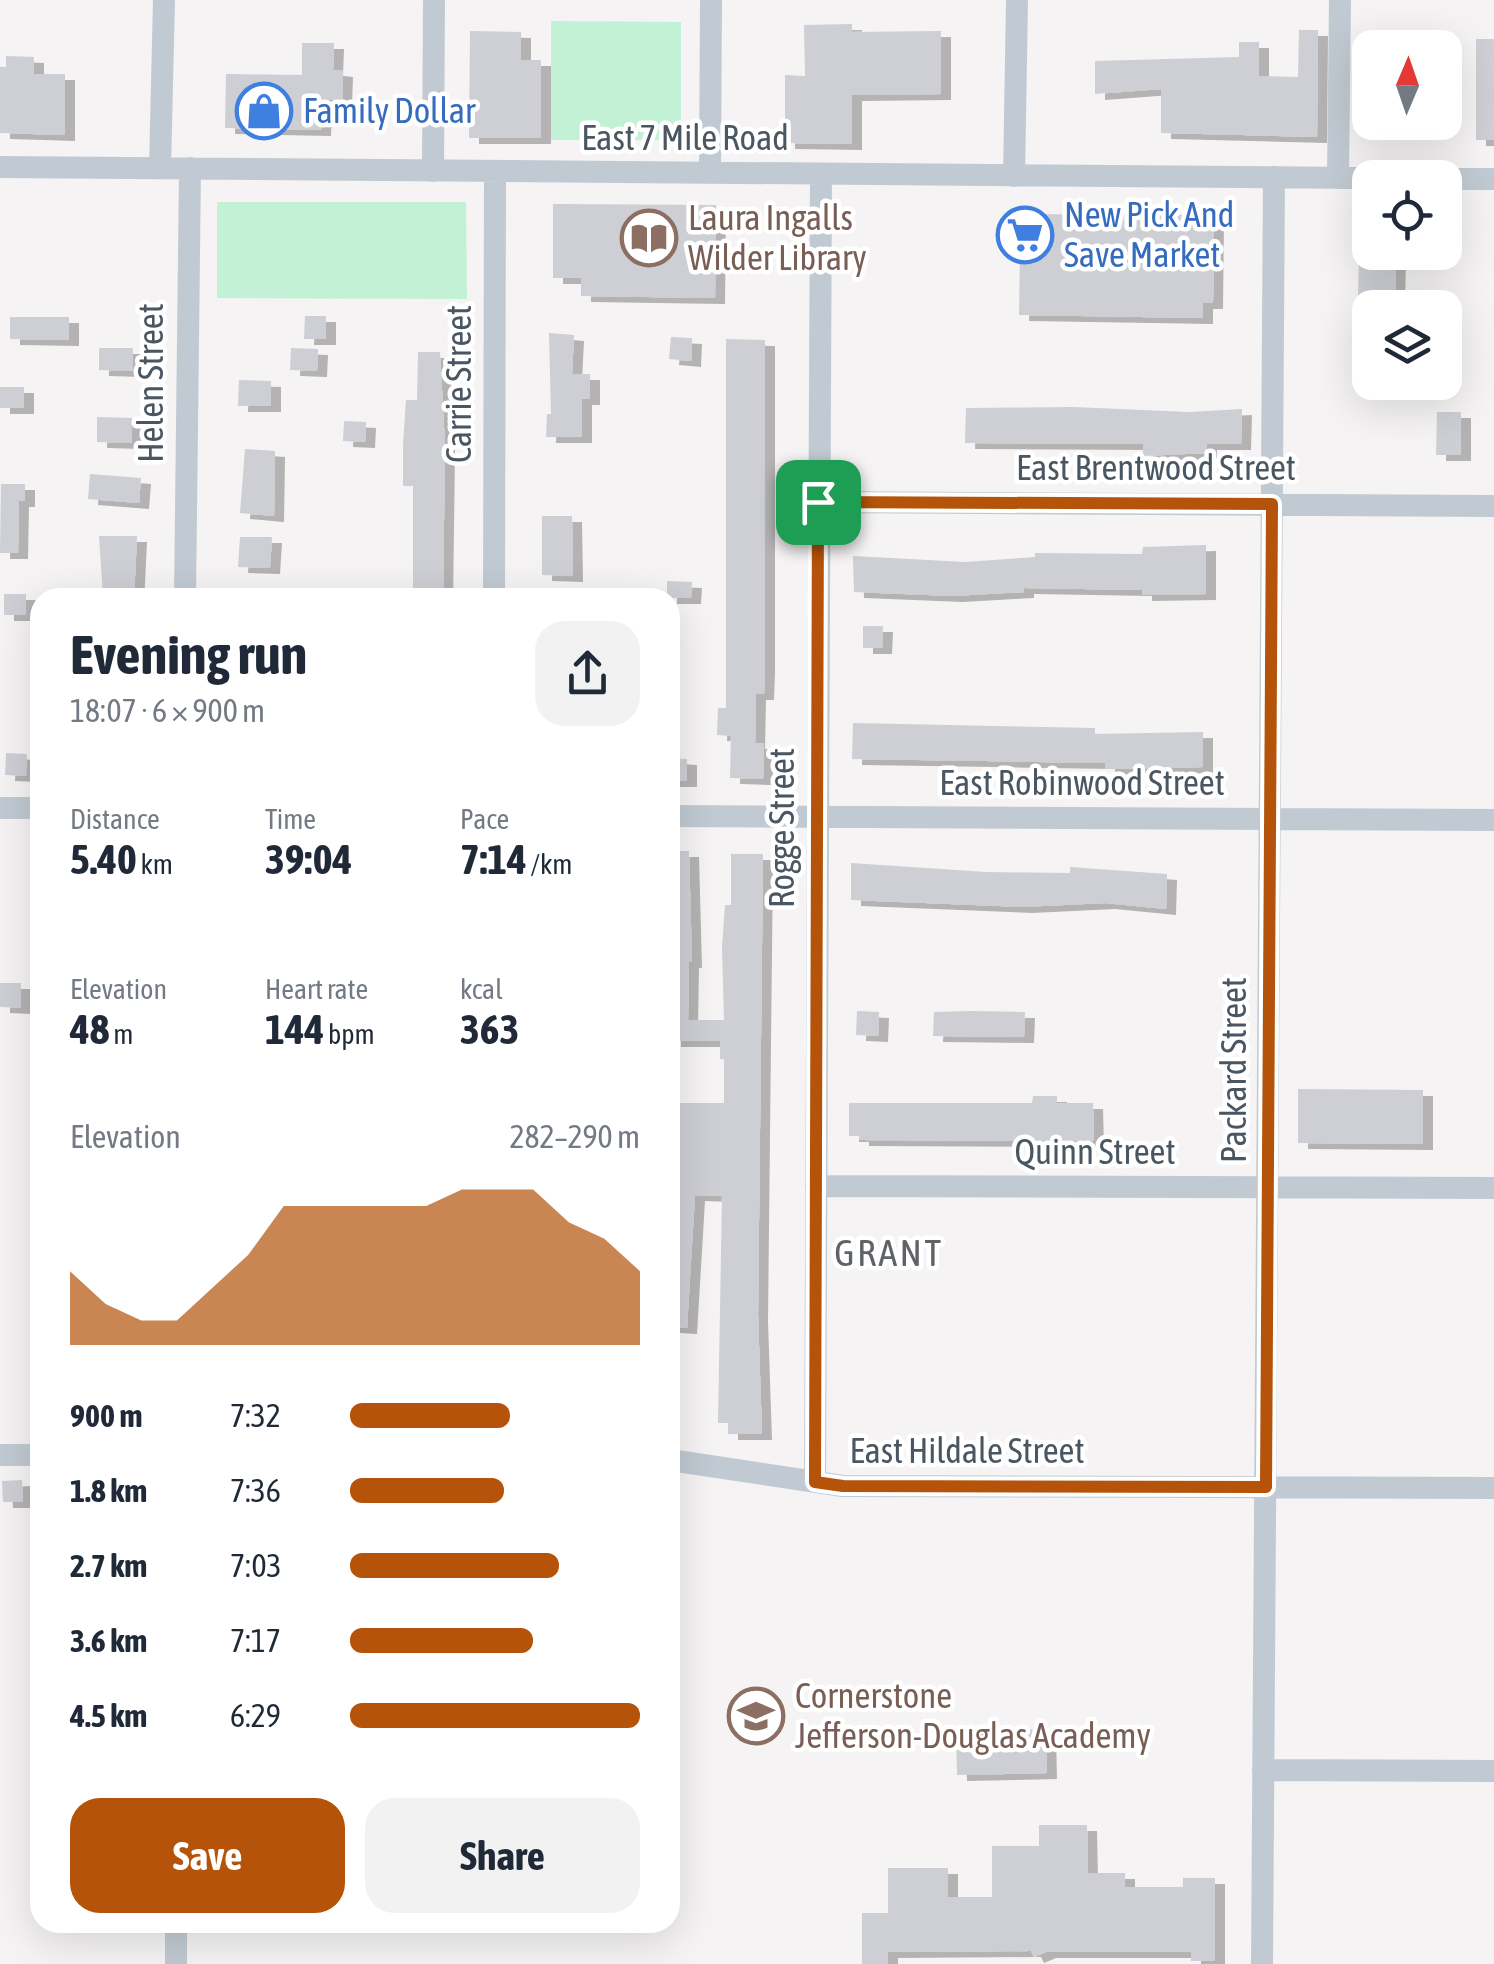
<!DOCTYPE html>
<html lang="en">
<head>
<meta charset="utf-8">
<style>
	body { margin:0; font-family:"Asap Condensed",sans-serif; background:#f2f2f3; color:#1f2937; height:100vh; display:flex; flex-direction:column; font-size:38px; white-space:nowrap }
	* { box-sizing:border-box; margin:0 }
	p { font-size:32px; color:#747a83 }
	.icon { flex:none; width:55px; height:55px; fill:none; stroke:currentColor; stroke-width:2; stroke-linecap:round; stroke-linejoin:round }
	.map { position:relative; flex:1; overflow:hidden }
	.details { position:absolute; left:30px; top:588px; width:650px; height:1345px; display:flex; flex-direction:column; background:#fff; border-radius:30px; box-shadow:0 10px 40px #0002 }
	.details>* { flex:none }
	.needle { width:65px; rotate:2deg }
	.controls { position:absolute; left:1352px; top:30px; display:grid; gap:20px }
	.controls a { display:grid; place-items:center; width:110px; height:110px; border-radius:20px; background:#fff; box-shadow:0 10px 40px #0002; font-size:50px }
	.pin { position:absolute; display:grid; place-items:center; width:85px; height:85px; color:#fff; margin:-42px; border-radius:20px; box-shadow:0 5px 15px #0006 }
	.round { display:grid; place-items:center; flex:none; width:105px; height:105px; border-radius:30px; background:#f2f2f3 }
	.headline { display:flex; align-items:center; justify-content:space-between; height:170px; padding:0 40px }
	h1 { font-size:55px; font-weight:700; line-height:75px }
	.metrics { display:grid; grid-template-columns:repeat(3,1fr); gap:15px; height:170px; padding:10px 40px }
	.metrics div { display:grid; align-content:center }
	.metrics b { font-size:42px; font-weight:700 }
	.metrics small { font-size:28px; font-weight:400 }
	.metrics p { font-size:28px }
	.chart { height:280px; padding:20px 40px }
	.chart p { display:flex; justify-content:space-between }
	.chart svg { width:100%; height:180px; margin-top:10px; fill:#b45309; opacity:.7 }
	.primary-button { display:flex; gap:20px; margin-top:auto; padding:20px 40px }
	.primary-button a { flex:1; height:115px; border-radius:30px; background:#b45309; color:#fff; font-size:40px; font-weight:700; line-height:115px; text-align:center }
	.primary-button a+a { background:#f2f2f3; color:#1f2937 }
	ul { padding:0 40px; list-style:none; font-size:32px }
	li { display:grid; grid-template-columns:160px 120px 1fr; align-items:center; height:75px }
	li i { height:25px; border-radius:12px; background:#b45309 }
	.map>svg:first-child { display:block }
</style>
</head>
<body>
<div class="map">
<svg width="1494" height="1964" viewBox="0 0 1494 1964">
	<defs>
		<filter id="shadow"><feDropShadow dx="10" dy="6" stdDeviation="0" flood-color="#0004"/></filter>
	</defs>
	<rect width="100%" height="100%" fill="#f5f3f3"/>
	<path fill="#c3f1d5" d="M551,21L681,22V140H551Z
		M217,202H466L467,299L217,298Z"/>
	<path fill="#cdcfd5" filter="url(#shadow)" d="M852,24V32L941,31V94L852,95V144L785,143V75L805,76L804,25Z
		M1299,30H1318L1317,137L1161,133V89L1095,94V61L1239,57V42H1259V76L1298,77Z
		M470,31L521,32V60H541V138H469Z
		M1476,39H1494V140H1476Z
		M302,43H334L333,70L343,71L342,100H322L321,130L225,128L226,74L302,75Z
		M6,56L34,57V74H65V135L0,133V67H6Z
		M553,204L716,205L715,298L581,296V278H553Z
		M1012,214L1214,215L1213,303H1203V318L1019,315L1020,251L1004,238V221Z
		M1359,252H1396L1395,300H1358Z
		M305,316H326V339H304Z
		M10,317H69V340L10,339Z
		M549,333L574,335L572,374H590V399H582V437H546L547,414H551Z
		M671,337L692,338L691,361L669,359Z
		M726,339L765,340V667L764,694H756L755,743H764L763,779L730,778L731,736L717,735L718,708H726Z
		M99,348H133V371L99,370Z
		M291,348L318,349L317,371L290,370Z
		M418,352H440L445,446L443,598H413V486H403V445L406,400H417Z
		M239,380L271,381V406H238Z
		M0,387H24V408H0Z
		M1073,407L1189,412L1242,409L1241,444H1207V453L1143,456V444L965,443L966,408Z
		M1437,412H1461V455H1436Z
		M97,417L132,418V443L97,442Z
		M344,421L366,422L365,442L343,441Z
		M245,449L275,451L274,516L240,513Z
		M90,474L141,478L139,503L88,499Z
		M1,484H25V501H19L18,553H0Z
		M542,516H572L573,576L542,575Z
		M99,536H137L134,598H103Z
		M240,537H272L270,568L238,567Z
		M1206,545V594L1142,595V590L1024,588V592L953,596L854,592L853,556L965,562L1035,557V553L1142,554L1143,547Z
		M667,581L692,582L691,598H667Z
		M4,594H26V615H4Z
		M863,626H883L882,648H863Z
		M853,723L1095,728V734L1203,732V767L1105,769V763L852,759Z
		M6,753L27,754L26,776L5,775Z
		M670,758L687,759V781H670Z
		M670,851H689L692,962H689L688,1020H724L722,947L725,905H731V854H763L758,1315L762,1434H728V1423H718L722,1196L695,1195L687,1328L670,1327V1103H724V1059H720V1041H671Z
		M851,863L986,872L1070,873V867L1167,874L1166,909L1105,903L1022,907L851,900Z
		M0,983H21V1008L0,1007Z
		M857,1011L879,1012L878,1036L856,1035Z
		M970,1011L1025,1012L1024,1037L933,1036L934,1012Z
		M1298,1089L1423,1090V1144L1298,1143Z
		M1033,1096H1057V1103H1093L1094,1141L859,1140V1136H849V1103H1032Z
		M22,1480L23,1502H3L2,1481Z
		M1046,1729L1047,1773L957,1775L956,1731Z
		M1039,1825H1087L1088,1873H1125V1887H1183V1878H1215V1961H1191V1952H1046L1034,1957L1031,1951L888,1952V1964H862V1913H888V1868H948V1897H992V1846H1039Z"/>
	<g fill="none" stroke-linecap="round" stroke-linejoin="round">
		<path stroke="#c1cad2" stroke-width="22" d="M0,167L1370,178
			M160,168L164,0
			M433,171L434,0
			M710,173L711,0
			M1014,176L1017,0
			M1338,178L1340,0
			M1445,179H1494
			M818,502L1494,506
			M185,598L190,168
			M494,598L495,172
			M0,808H40
			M670,816L1494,820
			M816,1186L1494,1188
			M0,1455H40
			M670,1460L843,1486L1494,1488
			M815,1482L821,174
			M1263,1770L1494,1771
			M176,1964V1922
			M1262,1964L1274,177"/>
	</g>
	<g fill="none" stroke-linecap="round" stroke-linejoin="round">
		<g stroke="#fff" stroke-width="20">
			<path id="route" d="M818,502L1272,504L1266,1487L843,1486L815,1482Z"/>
		</g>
		<use href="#route" stroke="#b45309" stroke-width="12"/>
	</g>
	<defs>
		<g id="shop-ring" transform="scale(2.875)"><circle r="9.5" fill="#fff" stroke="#3f7fe0" stroke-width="1.5"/><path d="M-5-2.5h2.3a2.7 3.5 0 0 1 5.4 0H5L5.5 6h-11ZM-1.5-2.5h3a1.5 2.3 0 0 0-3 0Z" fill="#3f7fe0"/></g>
		<g id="supermarket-ring" transform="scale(2.875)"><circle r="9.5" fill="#fff" stroke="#3f7fe0" stroke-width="1.5"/><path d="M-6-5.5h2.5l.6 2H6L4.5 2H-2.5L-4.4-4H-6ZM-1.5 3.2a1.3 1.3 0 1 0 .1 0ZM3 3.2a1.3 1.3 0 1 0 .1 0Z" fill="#3f7fe0"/></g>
		<g id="library-ring" transform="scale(2.875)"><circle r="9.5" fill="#fff" stroke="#8d6e63" stroke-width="1.5"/><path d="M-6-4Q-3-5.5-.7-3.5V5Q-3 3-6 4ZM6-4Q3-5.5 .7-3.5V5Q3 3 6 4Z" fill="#8d6e63"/></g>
		<g id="school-ring" transform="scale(2.875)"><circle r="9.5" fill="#fff" stroke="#8d6e63" stroke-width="1.5"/><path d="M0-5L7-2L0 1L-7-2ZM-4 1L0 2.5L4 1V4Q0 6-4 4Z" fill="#8d6e63"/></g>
	</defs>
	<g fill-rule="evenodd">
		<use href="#shop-ring" x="264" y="111"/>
		<use href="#supermarket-ring" x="1025" y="235"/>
		<use href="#library-ring" x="649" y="238"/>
		<use href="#school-ring" x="756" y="1716"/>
	</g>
	<g text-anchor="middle" stroke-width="9" stroke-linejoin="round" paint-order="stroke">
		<g font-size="35" fill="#366cbe" stroke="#fff" text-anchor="start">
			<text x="303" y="123">Family Dollar</text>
			<text x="1064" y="227">New Pick And<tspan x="1064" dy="40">Save Market</tspan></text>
		</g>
		<g font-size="35" fill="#4a5661" stroke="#fff">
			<text x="685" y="150">East 7 Mile Road</text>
			<text transform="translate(151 383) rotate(-90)" y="12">Helen Street</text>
			<text transform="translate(459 384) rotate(-90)" y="12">Carrie Street</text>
			<text x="1156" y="480">East Brentwood Street</text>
			<text x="1082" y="795">East Robinwood Street</text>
			<text transform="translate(782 828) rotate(-90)" y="12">Rogge Street</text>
			<text transform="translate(1234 1070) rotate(-90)" y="12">Packard Street</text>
			<text x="1095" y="1164">Quinn Street</text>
			<text x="967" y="1463">East Hildale Street</text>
		</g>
		<g font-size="35" fill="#785e54" stroke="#fff" text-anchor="start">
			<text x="688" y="230">Laura Ingalls<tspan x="688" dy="40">Wilder Library</tspan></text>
			<text x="795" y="1708">Cornerstone<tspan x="795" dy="40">Jefferson-Douglas Academy</tspan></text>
		</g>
		<g font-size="38" letter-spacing="2.5" fill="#5f6368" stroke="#fff">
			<text x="889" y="1266">GRANT</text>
		</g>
	</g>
</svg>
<div class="controls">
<a><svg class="needle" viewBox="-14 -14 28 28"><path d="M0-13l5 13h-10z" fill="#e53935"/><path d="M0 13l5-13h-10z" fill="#747a83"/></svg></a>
<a><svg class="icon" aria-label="locate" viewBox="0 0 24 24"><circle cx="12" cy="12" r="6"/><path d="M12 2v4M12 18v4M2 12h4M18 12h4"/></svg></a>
<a><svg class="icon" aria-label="layers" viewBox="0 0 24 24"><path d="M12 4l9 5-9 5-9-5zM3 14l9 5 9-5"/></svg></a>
</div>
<div class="pin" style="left:818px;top:502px;background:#1e9e55"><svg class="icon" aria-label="arrive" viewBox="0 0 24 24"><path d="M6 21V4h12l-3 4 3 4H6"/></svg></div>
<section class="details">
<div class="headline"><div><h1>Evening run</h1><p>18:07 · 6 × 900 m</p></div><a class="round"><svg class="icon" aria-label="share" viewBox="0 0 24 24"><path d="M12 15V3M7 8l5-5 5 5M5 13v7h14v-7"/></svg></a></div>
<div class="metrics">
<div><p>Distance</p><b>5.40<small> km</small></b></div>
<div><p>Time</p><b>39:04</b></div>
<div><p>Pace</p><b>7:14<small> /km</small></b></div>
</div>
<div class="metrics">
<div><p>Elevation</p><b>48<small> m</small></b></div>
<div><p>Heart rate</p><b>144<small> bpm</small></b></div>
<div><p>kcal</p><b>363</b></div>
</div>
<div class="chart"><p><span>Elevation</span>282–290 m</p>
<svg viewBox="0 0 160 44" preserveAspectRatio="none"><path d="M0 44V26L10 34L20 38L30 38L40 30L50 22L60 10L70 10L80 10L90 10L100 10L110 6L120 6L130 6L140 14L150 18L160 26V44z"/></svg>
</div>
<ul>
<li><b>900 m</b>7:32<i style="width:55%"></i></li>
<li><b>1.8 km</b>7:36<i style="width:53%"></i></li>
<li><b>2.7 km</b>7:03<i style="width:72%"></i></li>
<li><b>3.6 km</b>7:17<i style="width:63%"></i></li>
<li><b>4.5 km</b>6:29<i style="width:100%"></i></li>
</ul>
<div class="primary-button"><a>Save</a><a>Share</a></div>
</section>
</div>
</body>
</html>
